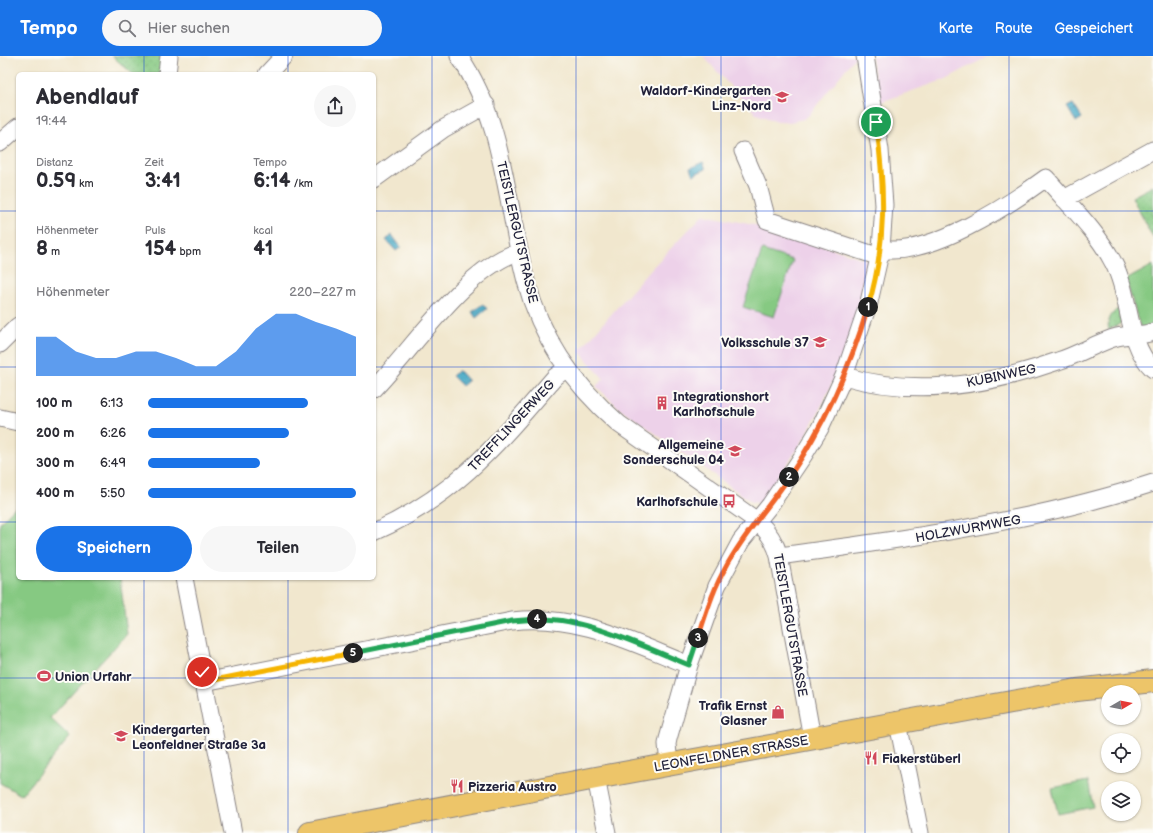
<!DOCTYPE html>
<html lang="de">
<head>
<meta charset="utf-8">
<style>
	body { margin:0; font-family:"Balsamiq Sans",sans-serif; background:#f7f7f7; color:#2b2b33; height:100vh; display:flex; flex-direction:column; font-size:15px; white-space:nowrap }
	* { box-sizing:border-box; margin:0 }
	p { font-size:13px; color:#7c7c81 }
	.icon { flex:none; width:22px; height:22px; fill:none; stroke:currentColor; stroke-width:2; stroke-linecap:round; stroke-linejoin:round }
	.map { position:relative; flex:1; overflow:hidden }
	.panel { position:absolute; left:16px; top:16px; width:360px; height:508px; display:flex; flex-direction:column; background:#fff; border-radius:6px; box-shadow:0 1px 3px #0004 }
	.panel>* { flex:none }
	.needle { width:26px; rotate:80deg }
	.fabs { position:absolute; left:1101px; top:629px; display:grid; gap:8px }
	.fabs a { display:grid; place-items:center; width:40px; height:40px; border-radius:50%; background:#fff; box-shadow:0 1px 3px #0004; font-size:20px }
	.pin { position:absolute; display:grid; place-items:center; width:34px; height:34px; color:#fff; margin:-17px; border:2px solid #fff; border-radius:50%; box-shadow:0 1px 4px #0007 }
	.km { position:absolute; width:20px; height:20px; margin:-10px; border-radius:50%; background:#222; color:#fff; font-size:11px; line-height:20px; text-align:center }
	.round { display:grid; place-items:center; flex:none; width:42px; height:42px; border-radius:21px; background:#f7f7f7 }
	.head { display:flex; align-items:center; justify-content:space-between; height:68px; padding:0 20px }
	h1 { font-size:22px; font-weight:800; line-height:30px }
	.stats { display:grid; grid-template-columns:repeat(3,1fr); gap:6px; height:68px; padding:4px 20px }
	.stats div { display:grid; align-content:center }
	.stats b { font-size:20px; font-weight:800 }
	.stats small { font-size:11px; font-weight:400 }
	.stats p { font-size:11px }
	.chart { height:112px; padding:8px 20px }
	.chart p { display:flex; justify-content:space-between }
	.chart svg { width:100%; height:72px; margin-top:4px; fill:#1a73e8; opacity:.7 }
	.primary-button { display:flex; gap:8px; margin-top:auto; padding:8px 20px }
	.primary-button a { flex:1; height:46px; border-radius:24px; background:#1a73e8; color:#fff; font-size:16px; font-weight:800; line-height:46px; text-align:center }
	.primary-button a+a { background:#f7f7f7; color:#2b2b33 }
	ul { padding:0 20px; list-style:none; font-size:13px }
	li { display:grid; grid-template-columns:64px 48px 1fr; align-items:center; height:30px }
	li i { height:10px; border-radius:5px; background:#1a73e8 }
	header { display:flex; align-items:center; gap:24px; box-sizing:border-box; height:56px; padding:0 20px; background:#1a73e8; color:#fff }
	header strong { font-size:19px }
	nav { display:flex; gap:22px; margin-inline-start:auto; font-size:14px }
	.search { width:280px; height:36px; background:#f7f7f7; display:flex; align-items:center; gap:10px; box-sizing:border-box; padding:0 14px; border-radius:22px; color:#7c7c81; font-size:15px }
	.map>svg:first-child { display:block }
</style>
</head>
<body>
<header>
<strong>Tempo</strong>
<div class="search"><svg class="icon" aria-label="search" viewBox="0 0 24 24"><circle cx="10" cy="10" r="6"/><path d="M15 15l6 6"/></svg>Hier suchen</div>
<nav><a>Karte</a><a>Route</a><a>Gespeichert</a></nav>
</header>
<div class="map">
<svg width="1153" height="777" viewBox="0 0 1153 777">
	<defs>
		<pattern id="grass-dots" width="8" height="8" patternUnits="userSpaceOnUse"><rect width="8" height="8" fill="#86c982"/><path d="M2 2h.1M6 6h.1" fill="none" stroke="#73ac71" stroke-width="1.8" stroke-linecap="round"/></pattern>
		<pattern id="water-waves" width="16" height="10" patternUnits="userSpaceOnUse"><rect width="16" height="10" fill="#44a7c4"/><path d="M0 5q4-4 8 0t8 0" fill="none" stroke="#3888a0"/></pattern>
	</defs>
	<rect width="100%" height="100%" fill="#fdfcf7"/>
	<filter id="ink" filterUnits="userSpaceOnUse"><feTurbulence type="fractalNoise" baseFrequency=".025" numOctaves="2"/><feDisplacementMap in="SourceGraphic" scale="8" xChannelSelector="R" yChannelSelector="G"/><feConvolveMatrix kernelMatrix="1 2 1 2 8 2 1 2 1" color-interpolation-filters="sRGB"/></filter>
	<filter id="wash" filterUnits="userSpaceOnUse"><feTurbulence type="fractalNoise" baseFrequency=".012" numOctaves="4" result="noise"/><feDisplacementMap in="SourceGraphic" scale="16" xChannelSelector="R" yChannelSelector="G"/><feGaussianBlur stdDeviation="0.9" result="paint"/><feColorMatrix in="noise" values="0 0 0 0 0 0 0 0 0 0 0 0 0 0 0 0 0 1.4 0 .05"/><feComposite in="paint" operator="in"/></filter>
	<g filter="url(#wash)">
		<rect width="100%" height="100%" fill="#f1e7ce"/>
		<path fill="#edd1e9" d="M703,0H856L809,59L804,63L790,66L776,65L756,58Z
			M872,0H989L946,23L878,47Z
			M703,159L769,172L870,205L861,246L843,304L818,357L802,386L763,445L759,447L752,446L618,351L596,330L604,323L579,295L650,214Z"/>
		<path fill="url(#grass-dots)" stroke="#54765e" d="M112,0H164L162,18H133Z
			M1153,130V182L1132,141Z
			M1118,253L1121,267L1109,274C1106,266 1112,256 1118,253Z"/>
		<path fill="#86c982" stroke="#54765e" d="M762,194L793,204L774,261L743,251Z
			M1153,209V271L1141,274L1126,224Z
			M18,451V522H120L127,578L50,662L70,681L21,739L0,727V467L14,452Z
			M1088,725L1093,751L1058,758L1052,732Z"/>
		<path fill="url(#water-waves)" stroke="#336480" d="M1073,48L1082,62L1076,66L1067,51Z
			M703,106L706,113L693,119L690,112Z
			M392,179L401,191L396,195L386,184Z
			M483,248L487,253L476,262L472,256Z
			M458,314L468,325L462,330L452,320Z"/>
	</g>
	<g filter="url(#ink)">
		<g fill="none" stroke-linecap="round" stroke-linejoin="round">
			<g stroke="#8a8484" stroke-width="19">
				<path id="minor" d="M459,0C505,67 506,149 526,225C541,282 575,330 619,368L757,465C768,475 775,485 779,500L812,682
					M167,18L169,0
					M267,18L284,0
					M0,87L18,71
					M743,95L758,130L767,164L880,201
					M374,123L443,73L486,49
					M1064,143L1153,94
					M881,193C928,202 1009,149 1046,122C1069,149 1097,175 1113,206C1131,239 1126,287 1153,313
					M0,288L18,270
					M844,320C915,341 990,329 1058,305C1078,299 1098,286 1117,281C1129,278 1142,280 1153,276
					M374,333C412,294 467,210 519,196
					M0,362L18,366
					M374,476C456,440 498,387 555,321L567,312
					M779,500C906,483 1032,466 1153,427
					M184,522L233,777
					M204,626L512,565C576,557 631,586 689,609
					M898,667L920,777
					M669,709L667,688L668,683L689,609L717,530L741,485L770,449L803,400L820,372L844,320L869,246L881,193L884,149L880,94L865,0
					M596,722L607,777"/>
			</g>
			<g stroke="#8a8484" stroke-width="24">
				<path id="major" d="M310,777L596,722L1077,634L1153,625"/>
			</g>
			<use href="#minor" stroke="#fff" stroke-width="17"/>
			<use href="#major" stroke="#edc569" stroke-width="22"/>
		</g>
	</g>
	<g fill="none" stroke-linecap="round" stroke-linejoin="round" filter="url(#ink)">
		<g stroke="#fff" stroke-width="8">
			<path id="split-1" d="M868,251C887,188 885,131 876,66"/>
		</g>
		<g stroke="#fff" stroke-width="8">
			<path id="split-2" d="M789,421C825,368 850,312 868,251"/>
		</g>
		<g stroke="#fff" stroke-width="8">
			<path id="split-3" d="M698,582C706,558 713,533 726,511C743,479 769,451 789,421"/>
		</g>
		<g stroke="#fff" stroke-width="8">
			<path id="split-4" d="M537,563C584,561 645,591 689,609L698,582"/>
		</g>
		<g stroke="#fff" stroke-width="8">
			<path id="split-5" d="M353,597L512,565L537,563"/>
		</g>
		<g stroke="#fff" stroke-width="8">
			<path id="split-6" d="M202,616L204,626L353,597"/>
		</g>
		<use href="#split-1" stroke="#f5b400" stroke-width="5"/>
		<use href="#split-2" stroke="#f0652b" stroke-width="5"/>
		<use href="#split-3" stroke="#f0652b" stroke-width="5"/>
		<use href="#split-4" stroke="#22a559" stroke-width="5"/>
		<use href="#split-5" stroke="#22a559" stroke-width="5"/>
		<use href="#split-6" stroke="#f5b400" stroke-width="5"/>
	</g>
	<path fill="none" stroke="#1d4ed8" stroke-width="1" stroke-opacity="0.55" d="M144,0V18M288,0V18M432,0V777M576,0V777M721,0V777M865,0V777M1009,0V777M0,155H18M374,155H1153M0,311H18M374,311H1153M0,466H18M374,466H1153M144,522V777M288,522V777M0,622H1153"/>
	<defs>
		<g id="school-bare" transform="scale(1.08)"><path d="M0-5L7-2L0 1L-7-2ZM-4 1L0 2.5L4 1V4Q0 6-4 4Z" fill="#d1495b" stroke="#fdfcf7" stroke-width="2.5" paint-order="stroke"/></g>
		<g id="building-bare" transform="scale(1.08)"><path d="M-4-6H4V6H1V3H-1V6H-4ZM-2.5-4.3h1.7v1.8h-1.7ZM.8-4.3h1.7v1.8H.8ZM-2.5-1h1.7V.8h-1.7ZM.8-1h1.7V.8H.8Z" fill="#d1495b" stroke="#fdfcf7" stroke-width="2.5" paint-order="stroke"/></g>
		<g id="bus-bare" transform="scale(1.08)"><path d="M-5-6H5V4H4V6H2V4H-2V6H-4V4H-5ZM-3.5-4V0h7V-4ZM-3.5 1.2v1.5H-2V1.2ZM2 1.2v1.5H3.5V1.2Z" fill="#d1495b" stroke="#fdfcf7" stroke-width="2.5" paint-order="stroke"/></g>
		<g id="stadium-bare" transform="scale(1.08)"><path d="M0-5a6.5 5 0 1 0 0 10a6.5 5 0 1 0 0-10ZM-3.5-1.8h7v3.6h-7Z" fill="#d1495b" stroke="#fdfcf7" stroke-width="2.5" paint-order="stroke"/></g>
		<g id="shop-bare" transform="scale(1.08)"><path d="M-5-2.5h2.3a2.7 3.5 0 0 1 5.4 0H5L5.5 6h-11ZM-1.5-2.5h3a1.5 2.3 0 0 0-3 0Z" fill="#d1495b" stroke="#fdfcf7" stroke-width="2.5" paint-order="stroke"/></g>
		<g id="restaurant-bare" transform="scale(1.08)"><path d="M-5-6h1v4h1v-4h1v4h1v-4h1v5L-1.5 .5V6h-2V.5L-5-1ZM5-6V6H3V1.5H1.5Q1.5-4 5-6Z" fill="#d1495b" stroke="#fdfcf7" stroke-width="2.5" paint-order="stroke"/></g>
	</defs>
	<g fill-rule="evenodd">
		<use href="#school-bare" x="782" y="41"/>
		<use href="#school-bare" x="820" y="286"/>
		<use href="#building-bare" x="662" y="347"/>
		<use href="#school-bare" x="735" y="395"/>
		<use href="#bus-bare" x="729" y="445"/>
		<use href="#stadium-bare" x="44" y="620"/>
		<use href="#shop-bare" x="778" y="656"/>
		<use href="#school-bare" x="121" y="680"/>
		<use href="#restaurant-bare" x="871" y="702"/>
		<use href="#restaurant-bare" x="457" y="730"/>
	</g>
	<g text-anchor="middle" stroke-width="4" stroke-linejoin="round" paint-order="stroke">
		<g font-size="13" font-weight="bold" fill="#22223b" stroke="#fdfcf7" text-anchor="end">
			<text x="771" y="39">Waldorf-Kindergarten<tspan x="771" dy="15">Linz-Nord</tspan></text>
			<text x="809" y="291">Volksschule 37</text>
			<text x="673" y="345" text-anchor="start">Integrationshort<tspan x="673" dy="15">Karlhofschule</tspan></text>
			<text x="724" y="393">Allgemeine<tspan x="724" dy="15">Sonderschule 04</tspan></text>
			<text x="718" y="450">Karlhofschule</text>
			<text x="55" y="625" text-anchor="start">Union Urfahr</text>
			<text x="767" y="654">Trafik Ernst<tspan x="767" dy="15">Glasner</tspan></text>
			<text x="132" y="678" text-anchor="start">Kindergarten<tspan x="132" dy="15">Leonfeldner Straße 3a</tspan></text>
			<text x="882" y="707" text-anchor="start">Fiakerstüberl</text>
			<text x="468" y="735" text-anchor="start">Pizzeria Austro</text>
		</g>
		<g font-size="13" fill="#22223b" stroke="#fdfcf7">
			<text transform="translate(518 176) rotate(77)" y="5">TEISTLERGUTSTRASSE</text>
			<text transform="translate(1001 319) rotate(-12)" y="5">KUBINWEG</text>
			<text transform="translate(511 369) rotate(-47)" y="5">TREFFLINGERWEG</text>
			<text transform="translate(968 472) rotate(-10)" y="5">HOLZWURMWEG</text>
			<text transform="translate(791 569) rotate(80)" y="5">TEISTLERGUTSTRASSE</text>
			<text transform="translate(731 697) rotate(-10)" y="5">LEONFELDNER STRASSE</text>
		</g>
	</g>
</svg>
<div class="fabs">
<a><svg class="needle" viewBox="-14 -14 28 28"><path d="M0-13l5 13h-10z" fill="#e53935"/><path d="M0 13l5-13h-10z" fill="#7c7c81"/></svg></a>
<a><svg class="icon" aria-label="locate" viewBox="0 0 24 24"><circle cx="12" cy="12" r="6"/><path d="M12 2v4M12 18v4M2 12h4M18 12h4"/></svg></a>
<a><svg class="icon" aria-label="layers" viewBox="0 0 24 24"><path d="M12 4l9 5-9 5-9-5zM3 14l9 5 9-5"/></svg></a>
</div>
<div class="pin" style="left:876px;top:66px;background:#1e9e55"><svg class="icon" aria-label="arrive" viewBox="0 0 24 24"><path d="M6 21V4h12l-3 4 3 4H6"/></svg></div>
<div class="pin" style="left:202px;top:616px;background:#d93025"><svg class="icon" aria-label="check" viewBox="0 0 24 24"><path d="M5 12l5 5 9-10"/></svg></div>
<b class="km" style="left:868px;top:251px">1</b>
<b class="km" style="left:789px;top:421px">2</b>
<b class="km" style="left:698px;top:582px">3</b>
<b class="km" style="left:537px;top:563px">4</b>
<b class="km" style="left:353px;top:597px">5</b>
<section class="panel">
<div class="head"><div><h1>Abendlauf</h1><p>19:44</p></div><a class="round"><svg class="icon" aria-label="share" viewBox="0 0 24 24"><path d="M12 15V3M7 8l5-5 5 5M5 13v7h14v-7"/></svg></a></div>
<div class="stats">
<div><p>Distanz</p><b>0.59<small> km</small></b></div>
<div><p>Zeit</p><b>3:41</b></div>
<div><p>Tempo</p><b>6:14<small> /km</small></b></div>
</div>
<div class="stats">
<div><p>Höhenmeter</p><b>8<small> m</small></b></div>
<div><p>Puls</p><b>154<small> bpm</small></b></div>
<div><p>kcal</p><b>41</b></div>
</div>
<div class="chart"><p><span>Höhenmeter</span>220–227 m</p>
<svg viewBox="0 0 160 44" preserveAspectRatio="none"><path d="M0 44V20L10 20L20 29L30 33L40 33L50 29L60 29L70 33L80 38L90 38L100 29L110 15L120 6L130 6L140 11L150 15L160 20V44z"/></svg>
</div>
<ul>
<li><b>100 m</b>6:13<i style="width:77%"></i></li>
<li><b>200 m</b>6:26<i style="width:68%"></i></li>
<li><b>300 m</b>6:49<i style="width:54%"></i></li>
<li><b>400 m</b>5:50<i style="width:100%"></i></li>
</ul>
<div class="primary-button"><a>Speichern</a><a>Teilen</a></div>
</section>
</div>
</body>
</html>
